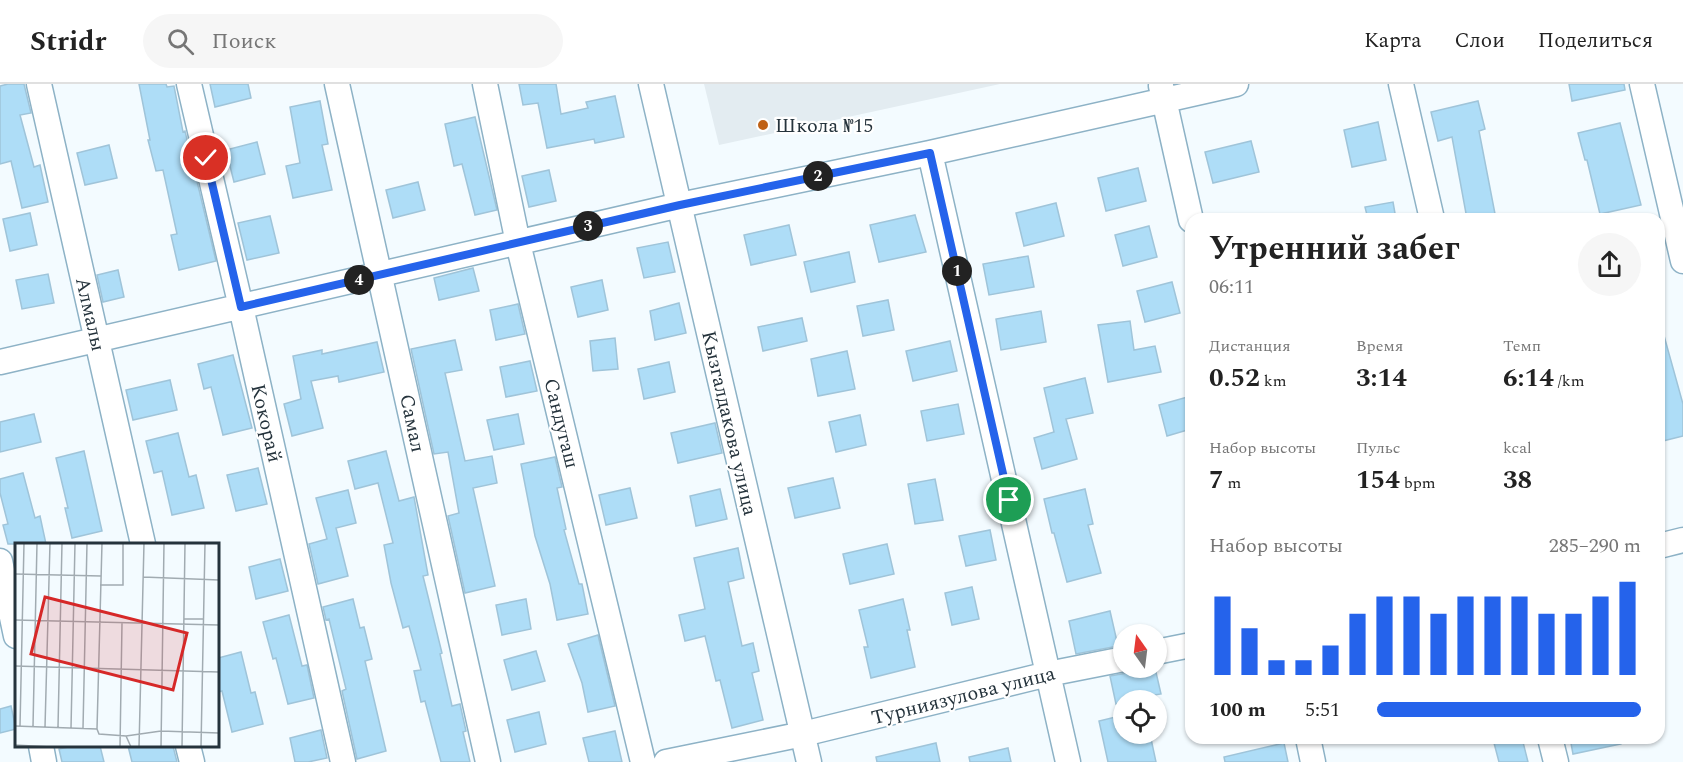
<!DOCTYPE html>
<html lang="ru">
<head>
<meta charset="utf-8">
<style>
	body { margin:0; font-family:Spectral,serif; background:#f6f6f6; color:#222; height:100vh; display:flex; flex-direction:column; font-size:22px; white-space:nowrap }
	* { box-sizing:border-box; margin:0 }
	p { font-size:20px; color:#767676 }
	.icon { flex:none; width:33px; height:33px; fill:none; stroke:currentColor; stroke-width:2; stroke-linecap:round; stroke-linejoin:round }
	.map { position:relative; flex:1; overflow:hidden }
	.side { position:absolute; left:1185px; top:129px; width:480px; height:531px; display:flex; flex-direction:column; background:#fff; border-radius:18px; box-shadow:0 2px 4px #0004 }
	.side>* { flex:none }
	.needle { width:39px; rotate:346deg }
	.fabs { position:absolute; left:1113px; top:540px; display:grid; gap:12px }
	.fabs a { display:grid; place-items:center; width:54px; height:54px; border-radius:50%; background:#fff; box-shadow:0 2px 4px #0004; font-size:30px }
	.pin { position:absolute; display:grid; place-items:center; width:51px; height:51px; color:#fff; margin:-26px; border:3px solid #fff; border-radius:50%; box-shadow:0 2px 6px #0007 }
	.km { position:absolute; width:30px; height:30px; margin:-15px; border-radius:50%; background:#222; color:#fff; font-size:16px; line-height:30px; text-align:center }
	.round { display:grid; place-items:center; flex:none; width:63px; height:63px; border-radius:32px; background:#f6f6f6 }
	.overview { display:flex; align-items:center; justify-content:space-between; height:102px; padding:0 24px }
	h1 { font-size:33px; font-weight:700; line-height:45px }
	.figures { display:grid; grid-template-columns:repeat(3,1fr); gap:9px; height:102px; padding:6px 24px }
	.figures div { display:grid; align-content:center }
	.figures b { font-size:26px; font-weight:700 }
	.figures small { font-size:16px; font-weight:400 }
	.figures p { font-size:16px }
	.chart { height:168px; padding:12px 24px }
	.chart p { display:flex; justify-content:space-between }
	.chart svg { width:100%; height:108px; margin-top:6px; stroke:#2563eb; stroke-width:6 }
	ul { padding:0 24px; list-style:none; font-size:20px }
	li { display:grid; grid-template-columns:96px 72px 1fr; align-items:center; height:45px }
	li i { height:15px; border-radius:8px; background:#2563eb }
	header { display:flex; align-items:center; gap:36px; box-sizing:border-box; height:84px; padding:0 30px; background:#fff; border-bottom:2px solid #e0e0e0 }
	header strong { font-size:28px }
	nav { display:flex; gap:33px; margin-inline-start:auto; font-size:21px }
	.search { width:420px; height:54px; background:#f6f6f6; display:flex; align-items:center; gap:15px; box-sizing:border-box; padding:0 21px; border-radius:33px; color:#767676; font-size:22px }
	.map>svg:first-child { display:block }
</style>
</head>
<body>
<header>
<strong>Stridr</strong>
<div class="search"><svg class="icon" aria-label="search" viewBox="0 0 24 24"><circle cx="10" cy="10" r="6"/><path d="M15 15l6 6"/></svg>Поиск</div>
<nav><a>Карта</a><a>Слои</a><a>Поделиться</a></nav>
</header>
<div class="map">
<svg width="1683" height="678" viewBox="0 0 1683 678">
	<rect width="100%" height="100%" fill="#f3fbff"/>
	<path fill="#e3ecf1" d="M704,0H1000L719,61Z"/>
	<path fill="#aeddf7" stroke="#9fc4d9" stroke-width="1.5" d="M8,0H24L31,29L20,31L34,83L40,81L48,118L22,124L11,77L0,80V2Z
		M139,0H166L167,3L174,2L183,48L185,47L216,177L179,186L171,151L177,150L163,86L156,87L148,56H150Z
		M210,0H248L251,14L215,23Z
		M519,0H556L561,30L588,24L586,18L615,12L624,53L595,59L594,55L547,64L538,19L523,21Z
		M1569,0H1624L1625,6L1572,17Z
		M320,17L328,60L322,61L332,106L293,114L286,82L300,79L290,23Z
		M1478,17L1485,45L1479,47L1496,135H1467L1452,53L1438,57L1431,28Z
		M475,33L497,126L475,131L462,80L454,82L445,40Z
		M1378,38L1386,76L1352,83L1344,46Z
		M1620,39L1641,121L1600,130L1587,76H1585L1578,49Z
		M1251,57L1259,88L1213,99L1205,68Z
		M257,58L265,90L234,98L226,66Z
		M109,61L117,94L85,101L77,69Z
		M1138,84L1146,117L1106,127L1098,94Z
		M549,86L556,117L529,123L522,92Z
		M418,98L425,126L393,134L386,106Z
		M1393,118L1396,135H1368L1365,123Z
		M1056,119L1064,152L1024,162L1016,129Z
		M30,129L37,161L10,167L3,135Z
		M915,131L926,168L879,178L870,141Z
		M270,132L279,169L247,176L238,139Z
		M789,141L796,171L751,181L744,151Z
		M1149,142L1157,173L1123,182L1115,151Z
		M668,158L675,188L644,194L637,164Z
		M849,168L855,198L811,208L804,178Z
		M1028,172L1034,203L989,211L983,180Z
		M473,184L479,207L439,216L434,194Z
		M118,186L124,213L103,218L97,191Z
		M48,190L54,219L22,225L16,196Z
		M602,196L608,226L578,233L571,203Z
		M1172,198L1180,229L1145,238L1137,207Z
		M888,216L894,246L863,252L857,222Z
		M679,219L686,249L655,256L650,227Z
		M518,220L525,250L496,256L490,226Z
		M1041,227L1046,258L1001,266L996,235Z
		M802,234L807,257L763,267L758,243Z
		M1130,237L1134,266L1155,262L1161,288L1108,298L1098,241Z
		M1659,248H1663L1683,320V352L1659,358Z
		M615,254L618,285L593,287L590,257Z
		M455,256L462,286L445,289L465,377L492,372L497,399L473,404L495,502L465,509L448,432L459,429L448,368L434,370L411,265Z
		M950,257L957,287L913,297L906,267Z
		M377,258L384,288L339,298L338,292L311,297L323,344L292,352L284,320L301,315L293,272L322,266V270Z
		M847,267L855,305L818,312L811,275Z
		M233,271L252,344L223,351L211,303L204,305L198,280Z
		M530,277L537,307L506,313L500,283Z
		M669,278L675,308L644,315L638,285Z
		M1085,294L1093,329L1066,335L1077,375L1042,385L1034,354L1054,348L1044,304Z
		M170,296L177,326L133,336L126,306Z
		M1191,312V345L1167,352L1159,321Z
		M958,320L964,350L927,357L921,327Z
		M34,330L41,358L0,368V338Z
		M518,330L524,360L494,366L487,336Z
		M860,331L866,361L836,368L829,338Z
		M715,339L722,369L678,379L671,349Z
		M178,349L189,393L196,391L204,424L172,431L162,387L154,389L146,357Z
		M84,367L102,447L72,454L65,424H68L56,374Z
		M386,367L399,417L414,413L428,491L423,492L442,569L440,570L452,622L460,620L466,647L463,648L470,678H441L425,617L421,618L414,587L421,586L409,542L403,544L391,499L384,461L393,459L378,399L355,405L348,377Z
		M555,373L562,403L557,404L566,445L564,446L579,500H582L588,530L557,536L550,500L535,452L521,380Z
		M258,384L267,420L236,427L227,391Z
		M23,389L35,434L40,432L46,460H8L3,441L8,440L0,409V395Z
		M833,394L840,424L795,434L788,404Z
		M935,395L943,436L915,440L908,400Z
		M630,404L637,434L606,441L599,411Z
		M720,405L727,435L696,442L690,412Z
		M1085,405L1093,440L1088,441L1101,489L1067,498L1054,449H1052L1044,415Z
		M348,406L356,439L336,444L348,492L318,500L309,460L327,455L316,414Z
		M990,446L996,476L966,482L959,452Z
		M887,460L894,490L850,500L843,470Z
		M738,464L744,494L728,498L742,562L753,559L759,587L752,589L763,636L732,644L720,596L716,597L705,552L685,557L679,531L705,525L694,474Z
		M280,475L288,507L256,515L249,483Z
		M972,503L979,535L952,541L945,509Z
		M353,515L360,544L364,543L372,575L365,577L386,667L357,675L342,607L346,605L329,535L326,536L323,523Z
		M526,515L531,545L502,551L496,521Z
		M903,515L910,546H907L915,583L871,594L864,563H868L859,526Z
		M1110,527L1118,562L1076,570L1069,537Z
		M289,531L302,582L307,581L314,614L288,620L276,574L273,575L263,538Z
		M598,551L615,622L588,628L582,599L568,560Z
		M536,567L545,597L512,606L504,576Z
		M241,568L251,609L255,608L263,640L232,648L222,607L218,608V574Z
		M1134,584H1155L1161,610L1124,616V618L1116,620L1110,592L1127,589Z
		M11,622L16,645L0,649V625Z
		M539,628L546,660L515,668L507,636Z
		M1124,631V650H1150L1156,678H1108L1099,637Z
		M321,646L327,674L308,678H295L290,654Z
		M615,647L622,678H589L583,654Z
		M1512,654H1522L1528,678H1499L1494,659Z
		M1570,654H1621V660L1573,670Z
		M936,659L940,678H877L876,673Z
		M1284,659L1288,678H1225L1224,673Z
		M73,662H100L104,678H62L59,665Z
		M128,662H173L177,678H132Z
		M1008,664L1011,678H970L969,673Z"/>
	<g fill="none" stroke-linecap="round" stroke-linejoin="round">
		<g stroke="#8db2c6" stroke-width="27">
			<path id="minor" d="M39,0L143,460
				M189,0L241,223L343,678
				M337,0L488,678
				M485,0L518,159L643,678
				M651,0L809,678
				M1401,0L1432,135
				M1642,0L1683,177
				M1161,2L1191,136
				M930,69L1068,678
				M0,278L680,121L930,69L1236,0
				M1659,462L1683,456
				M0,477L16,552
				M1156,568L1191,561
				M1308,654L1313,678
				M1550,654L1556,678
				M41,662L44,678
				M188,662L192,678
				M666,678L803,650L1048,590L1124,575"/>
		</g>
		<use href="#minor" stroke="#fff" stroke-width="24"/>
	</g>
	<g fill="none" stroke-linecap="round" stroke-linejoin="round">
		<g stroke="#fff" stroke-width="12">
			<path id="route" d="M206,74L241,223L680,121L930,69L1009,416"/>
		</g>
		<use href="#route" stroke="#2563eb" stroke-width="8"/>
	</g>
	<circle fill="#bf6116" stroke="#fff" stroke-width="2" cx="763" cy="41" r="6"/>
	<g text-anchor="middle" stroke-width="4.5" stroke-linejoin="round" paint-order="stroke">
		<g font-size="20" fill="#25333c" stroke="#fff" text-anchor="start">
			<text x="775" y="48">Школа №15</text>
		</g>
		<g font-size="20" fill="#25333c" stroke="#fff">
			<text transform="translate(91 230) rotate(77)" y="7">Алмалы</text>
			<text transform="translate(267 339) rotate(77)" y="7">Кокорай</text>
			<text transform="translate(413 339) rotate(78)" y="7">Самал</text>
			<text transform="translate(562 339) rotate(76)" y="7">Сандугаш</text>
			<text transform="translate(730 339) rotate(77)" y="7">Кызгалдакова улица</text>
			<text transform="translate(963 611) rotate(-14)" y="7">Турниязулова улица</text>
		</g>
	</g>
	<g transform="translate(15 459)">
		<rect width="204" height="204" fill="#f3fbff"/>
		<path fill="none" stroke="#a1abb1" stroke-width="1.5" d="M87,0L82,186L84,191L111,193L116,204M0,31L86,33M128,34L204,37M85,42H108V0M169,76H189M0,77L204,82M0,123L204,129M0,183L82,186M5,183L9,0M18,183L22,0M30,184L35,0M43,184L47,0M56,185L60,0M68,185L72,0M111,193L146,188L204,190M0,202L36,204M105,204L107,80M124,204L129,0M146,204L149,0M167,204L170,0M186,204L190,0"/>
		<path fill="#d62828" fill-opacity="0.15" stroke="#d62828" stroke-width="3" d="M30,54L172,90L158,147L16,111Z"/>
		<rect width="204" height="204" fill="none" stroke="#25333c" stroke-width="3"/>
	</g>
</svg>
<div class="fabs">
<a><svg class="needle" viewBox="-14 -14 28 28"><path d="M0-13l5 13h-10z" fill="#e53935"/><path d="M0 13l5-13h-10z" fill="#767676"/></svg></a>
<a><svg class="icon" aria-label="locate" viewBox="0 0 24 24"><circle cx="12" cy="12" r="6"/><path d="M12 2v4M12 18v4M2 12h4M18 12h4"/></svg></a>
</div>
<div class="pin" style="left:1009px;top:416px;background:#1e9e55"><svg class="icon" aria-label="arrive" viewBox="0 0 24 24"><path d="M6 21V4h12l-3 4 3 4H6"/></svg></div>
<div class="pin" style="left:206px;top:74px;background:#d93025"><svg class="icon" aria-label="check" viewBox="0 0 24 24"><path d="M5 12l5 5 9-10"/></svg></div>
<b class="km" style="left:957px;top:187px">1</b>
<b class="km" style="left:818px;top:92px">2</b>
<b class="km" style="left:588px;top:142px">3</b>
<b class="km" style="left:359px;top:196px">4</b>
<section class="side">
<div class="overview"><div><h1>Утренний забег</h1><p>06:11</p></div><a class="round"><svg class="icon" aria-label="share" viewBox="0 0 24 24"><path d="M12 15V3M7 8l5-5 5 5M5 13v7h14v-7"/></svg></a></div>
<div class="figures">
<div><p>Дистанция</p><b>0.52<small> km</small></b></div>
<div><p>Время</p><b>3:14</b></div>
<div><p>Темп</p><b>6:14<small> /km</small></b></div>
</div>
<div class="figures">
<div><p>Набор высоты</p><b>7<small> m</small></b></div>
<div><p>Пульс</p><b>154<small> bpm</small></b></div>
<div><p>kcal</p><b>38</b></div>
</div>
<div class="chart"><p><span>Набор высоты</span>285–290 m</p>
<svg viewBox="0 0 160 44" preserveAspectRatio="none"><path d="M5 44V12M15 44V25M25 44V38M35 44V38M45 44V32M55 44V19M65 44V12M75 44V12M85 44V19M95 44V12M105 44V12M115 44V12M125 44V19M135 44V19M145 44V12M155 44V6"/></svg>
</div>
<ul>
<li><b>100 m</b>5:51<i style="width:100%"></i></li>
</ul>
</section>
</div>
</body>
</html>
